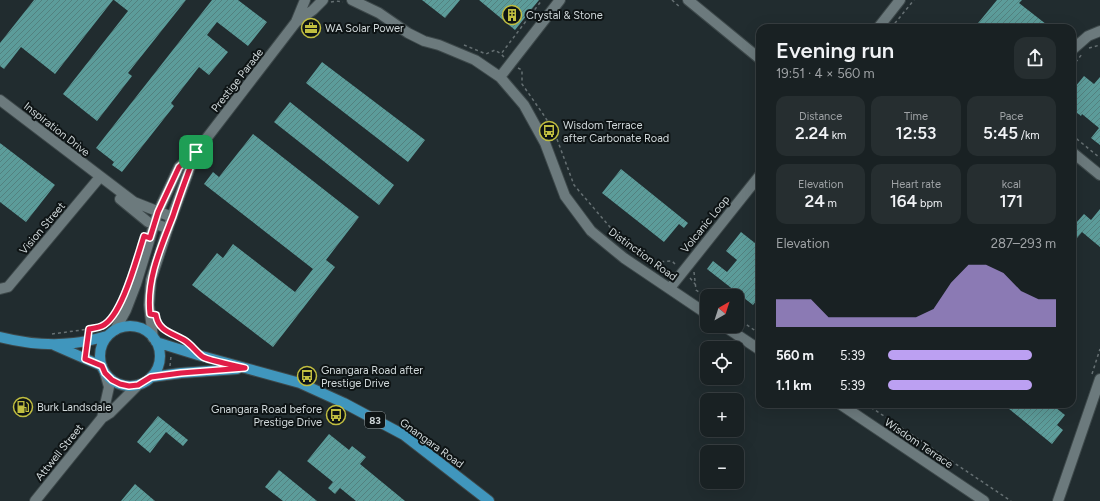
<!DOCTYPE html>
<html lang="en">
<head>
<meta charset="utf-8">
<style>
	body { margin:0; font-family:Figtree,sans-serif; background:#262e30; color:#f1f3f6; height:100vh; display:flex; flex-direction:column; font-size:15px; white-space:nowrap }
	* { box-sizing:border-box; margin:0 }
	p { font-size:13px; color:#9fa3a6 }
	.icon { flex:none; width:22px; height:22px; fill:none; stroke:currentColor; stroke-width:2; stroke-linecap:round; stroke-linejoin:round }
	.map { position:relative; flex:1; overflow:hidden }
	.details { position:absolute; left:756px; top:24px; width:320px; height:384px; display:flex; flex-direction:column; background:#192123; border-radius:12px; box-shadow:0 4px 16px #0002,0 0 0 1px #373e41 }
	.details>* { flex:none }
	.needle { width:26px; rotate:39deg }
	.fabs { position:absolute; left:700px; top:289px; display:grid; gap:8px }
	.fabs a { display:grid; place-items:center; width:44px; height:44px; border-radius:8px; background:#192123; box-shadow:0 4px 16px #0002,0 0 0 1px #373e41; font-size:20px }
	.pin { position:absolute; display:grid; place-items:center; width:34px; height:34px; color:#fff; margin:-17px; border-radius:8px; box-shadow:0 2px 6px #0006 }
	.round { display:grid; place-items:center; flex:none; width:42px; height:42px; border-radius:12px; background:#262e30 }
	.summary { display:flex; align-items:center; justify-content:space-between; height:68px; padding:0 20px }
	h1 { font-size:22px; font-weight:600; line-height:30px }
	.figures { display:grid; grid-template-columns:repeat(3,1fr); gap:6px; height:68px; padding:4px 20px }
	.figures div { display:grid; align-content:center; border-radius:10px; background:#262e30; text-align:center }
	.figures b { font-size:17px; font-weight:600 }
	.figures small { font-size:11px; font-weight:400 }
	.figures p { font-size:11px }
	.chart { height:112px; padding:8px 20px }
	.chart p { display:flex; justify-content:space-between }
	.chart svg { width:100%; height:72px; margin-top:4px; fill:#bca0f2; opacity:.7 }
	ul { padding:0 20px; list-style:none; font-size:13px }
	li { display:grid; grid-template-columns:64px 48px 1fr; align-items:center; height:30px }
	li i { height:10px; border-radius:5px; background:#bca0f2 }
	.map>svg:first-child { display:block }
</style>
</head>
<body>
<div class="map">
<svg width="1100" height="501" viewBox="0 0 1100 501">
	<defs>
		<pattern id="building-hatch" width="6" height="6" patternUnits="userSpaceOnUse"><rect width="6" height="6" fill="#5c9c9a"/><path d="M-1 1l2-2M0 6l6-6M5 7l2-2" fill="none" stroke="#53817f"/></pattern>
	</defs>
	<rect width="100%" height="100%" fill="#212c2f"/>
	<path fill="url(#building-hatch)" d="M34,0H113L55,74L21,47L4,69L0,66V43Z
		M114,0H186L128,73L132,76L97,121L63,94L128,11Z
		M212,0H238L267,22L248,46L217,22L207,35L228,52L209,75L199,67L171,103L174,106L122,172L112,165L114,162L96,148Z
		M422,0H460L445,18Z
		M479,0H539L515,30Z
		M997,0H1022L1019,3L1051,28H974Z
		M322,62L425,140L408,162L306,83Z
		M1084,76L1094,84L1100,77V145L1091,138L1099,128L1082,114L1081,116L1072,109V84L1075,87Z
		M290,102L394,185L379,205L274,122Z
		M253,134L359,217L326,260L335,267L273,347L192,285L217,253L223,258L233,244L295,292L313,269L204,184L213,172L219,177Z
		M0,143L55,185L26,222L0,202Z
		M621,169L688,223L684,228L679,224L664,242L602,193Z
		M1100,209V247L1082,232L1072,244V220L1076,223L1084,214L1091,220Z
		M741,232L760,247V304L756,301L753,305L707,269L713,261L727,272L737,260L726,251Z
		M1003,404H1051L1065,415L1057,425L1063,430L1052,444Z
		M158,416L188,440L183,446L166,432L150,453L137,442Z
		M329,434L349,450L352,446L366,457L360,464L405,501H356L340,488L335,494L328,488L333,482L307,461Z
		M279,470L317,501H283L265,487Z
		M135,484L155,501H121Z"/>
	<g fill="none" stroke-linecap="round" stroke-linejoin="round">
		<g stroke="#3d484a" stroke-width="12">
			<path id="street" d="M352,0L379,13L408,33L424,41L439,45L475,60L500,77L524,105L545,143L565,196L591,231L624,258L707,314
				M688,0L760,59
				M878,28L900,0
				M1072,50L1088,36L1100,31
				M500,77L560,0
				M0,100L134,202L172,217
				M1072,152L1100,175
				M120,199L148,222L168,228
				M670,288L760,175
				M0,289L8,287L100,177
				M724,326L760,350
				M840,404L984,501
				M1058,501L1100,379"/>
		</g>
		<g stroke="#3d484a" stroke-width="12">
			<path id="secondary" d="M296,22L305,0
				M115,330L126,310L136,284L158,212L179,167L196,152L296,22L313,10L323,0
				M153,338L149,305L151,280L168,228L195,154
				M102,418L109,387L105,373
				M35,501L102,418L110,413L138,385"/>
		</g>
		<g stroke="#3d484a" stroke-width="12">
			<path id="primary" d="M100 356a30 30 0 1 1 60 0a30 30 0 1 1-60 0Z
				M0,337C24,343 49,346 74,343C85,342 96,339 107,336
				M156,342L198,355L300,383L344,403L404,435L489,501
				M54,345L102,366
				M151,377L181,373L237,369"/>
		</g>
		<path stroke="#667073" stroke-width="1.5" stroke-dasharray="3 3" stroke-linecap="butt" d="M672,0L681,8
			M331,2L336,1L343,2
			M891,28L914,0
			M464,45L486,54L495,50L501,54
			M1089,48L1100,45
			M504,57L501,54L542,0
			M756,67L760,71
			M1072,67L1082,54
			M518,68L522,70V84L543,114L554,131L574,185L621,240L655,262L672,261L677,266
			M1072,135L1100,158
			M694,272L696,290L707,298
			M690,278L695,284
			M737,318L760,334
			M161,327L167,332L185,341
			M89,331V329L102,326L110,318
			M52,334L89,329
			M170,366L171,356
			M1092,374L1100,349
			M866,404L1011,501"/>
		<use href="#street" stroke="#6c7a7d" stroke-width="10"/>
		<use href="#secondary" stroke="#6c7a7d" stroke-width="10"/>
		<use href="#primary" stroke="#4096bd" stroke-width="10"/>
	</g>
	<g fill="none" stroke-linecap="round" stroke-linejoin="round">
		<g stroke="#fff" stroke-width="8">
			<path id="route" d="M196,152C188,173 180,194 173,216C161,247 146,280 150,314L156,315C158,331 172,333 184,340C191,344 196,352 203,357C210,361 235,365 245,368L181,373L151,377L138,385L129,386L120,384L112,380L105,373L102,366L85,359L89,329C93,328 98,328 102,326C122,317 137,257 144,236L150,238L158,212L179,167Z"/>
		</g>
		<use href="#route" stroke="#e11d48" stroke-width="5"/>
	</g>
	<defs>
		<g id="building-ring" transform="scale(1)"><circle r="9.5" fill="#0e1415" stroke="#c1be40" stroke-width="1.5"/><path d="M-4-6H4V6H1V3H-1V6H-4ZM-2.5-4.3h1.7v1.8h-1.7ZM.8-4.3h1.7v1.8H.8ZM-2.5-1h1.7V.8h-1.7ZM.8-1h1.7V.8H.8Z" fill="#c1be40"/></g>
		<g id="office-ring" transform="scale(1)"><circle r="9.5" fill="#0e1415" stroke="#c1be40" stroke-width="1.5"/><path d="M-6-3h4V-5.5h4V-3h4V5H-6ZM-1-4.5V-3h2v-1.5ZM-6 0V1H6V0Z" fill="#c1be40"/></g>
		<g id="bus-ring" transform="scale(1)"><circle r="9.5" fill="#0e1415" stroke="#c1be40" stroke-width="1.5"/><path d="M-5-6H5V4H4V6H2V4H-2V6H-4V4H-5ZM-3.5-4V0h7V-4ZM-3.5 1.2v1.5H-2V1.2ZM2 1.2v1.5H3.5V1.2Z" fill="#c1be40"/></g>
		<g id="fuel-ring" transform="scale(1)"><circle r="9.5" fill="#0e1415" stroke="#c1be40" stroke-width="1.5"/><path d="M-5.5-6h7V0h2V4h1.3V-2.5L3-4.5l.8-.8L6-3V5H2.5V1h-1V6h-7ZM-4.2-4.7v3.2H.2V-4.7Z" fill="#c1be40"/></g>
	</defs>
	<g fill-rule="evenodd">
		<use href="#building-ring" x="512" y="15"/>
		<use href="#office-ring" x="311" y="28"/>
		<use href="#bus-ring" x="549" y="131"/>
		<use href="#bus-ring" x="307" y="376"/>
		<use href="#fuel-ring" x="23" y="407"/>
		<use href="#bus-ring" x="336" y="415"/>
	</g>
	<g text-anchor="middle" stroke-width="4" stroke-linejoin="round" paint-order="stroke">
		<rect fill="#0e1415" stroke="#969d9f" stroke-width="1" x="365" y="412" width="20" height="16" rx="3"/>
		<g font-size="10" font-weight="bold" fill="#d0d8da">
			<text x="375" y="424">83</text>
		</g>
		<g font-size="11" fill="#d0d8da" stroke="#0e1415" text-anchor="start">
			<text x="526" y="19">Crystal &amp; Stone</text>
			<text x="325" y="32">WA Solar Power</text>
			<text x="563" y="129">Wisdom Terrace<tspan x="563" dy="13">after Carbonate Road</tspan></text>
			<text x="321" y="374">Gnangara Road after<tspan x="321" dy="13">Prestige Drive</tspan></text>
			<text x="37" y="411">Burk Landsdale</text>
			<text x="322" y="413" text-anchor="end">Gnangara Road before<tspan x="322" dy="13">Prestige Drive</tspan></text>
		</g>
		<g font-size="11" fill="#d0d8da" stroke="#0e1415">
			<text transform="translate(237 80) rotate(-52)" y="4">Prestige Parade</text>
			<text transform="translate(57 129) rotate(38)" y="4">Inspiration Drive</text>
			<text transform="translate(705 224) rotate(-51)" y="4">Volcanic Loop</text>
			<text transform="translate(42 228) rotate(-50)" y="4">Vision Street</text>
			<text transform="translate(643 254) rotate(36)" y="4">Distinction Road</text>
			<text transform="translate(432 443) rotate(36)" y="4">Gnangara Road</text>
			<text transform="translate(919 443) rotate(34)" y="4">Wisdom Terrace</text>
			<text transform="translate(59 452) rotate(-51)" y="4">Attwell Street</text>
		</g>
	</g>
</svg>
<div class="fabs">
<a><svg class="needle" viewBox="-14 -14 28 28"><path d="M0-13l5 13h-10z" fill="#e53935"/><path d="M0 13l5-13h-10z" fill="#9fa3a6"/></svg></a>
<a><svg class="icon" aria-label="locate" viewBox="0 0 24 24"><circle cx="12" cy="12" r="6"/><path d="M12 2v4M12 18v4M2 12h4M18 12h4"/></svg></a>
<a>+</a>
<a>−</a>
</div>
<div class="pin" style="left:196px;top:152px;background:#1e9e55"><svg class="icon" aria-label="arrive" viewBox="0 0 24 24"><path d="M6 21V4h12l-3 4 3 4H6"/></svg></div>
<section class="details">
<div class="summary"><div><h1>Evening run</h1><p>19:51 · 4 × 560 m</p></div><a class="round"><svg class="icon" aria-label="share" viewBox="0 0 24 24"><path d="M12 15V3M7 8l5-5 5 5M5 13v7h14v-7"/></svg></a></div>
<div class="figures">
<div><p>Distance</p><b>2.24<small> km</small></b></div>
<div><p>Time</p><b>12:53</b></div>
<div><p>Pace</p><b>5:45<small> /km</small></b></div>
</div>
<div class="figures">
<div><p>Elevation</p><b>24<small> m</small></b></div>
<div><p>Heart rate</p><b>164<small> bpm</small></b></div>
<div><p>kcal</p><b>171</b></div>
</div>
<div class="chart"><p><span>Elevation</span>287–293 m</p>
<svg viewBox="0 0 160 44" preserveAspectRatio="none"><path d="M0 44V27L10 27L20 27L30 38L40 38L50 38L60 38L70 38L80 38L90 33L100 17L110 6L120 6L130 11L140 22L150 27L160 27V44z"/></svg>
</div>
<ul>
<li><b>560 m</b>5:39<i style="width:86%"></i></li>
<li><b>1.1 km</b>5:39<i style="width:86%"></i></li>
</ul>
</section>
</div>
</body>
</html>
